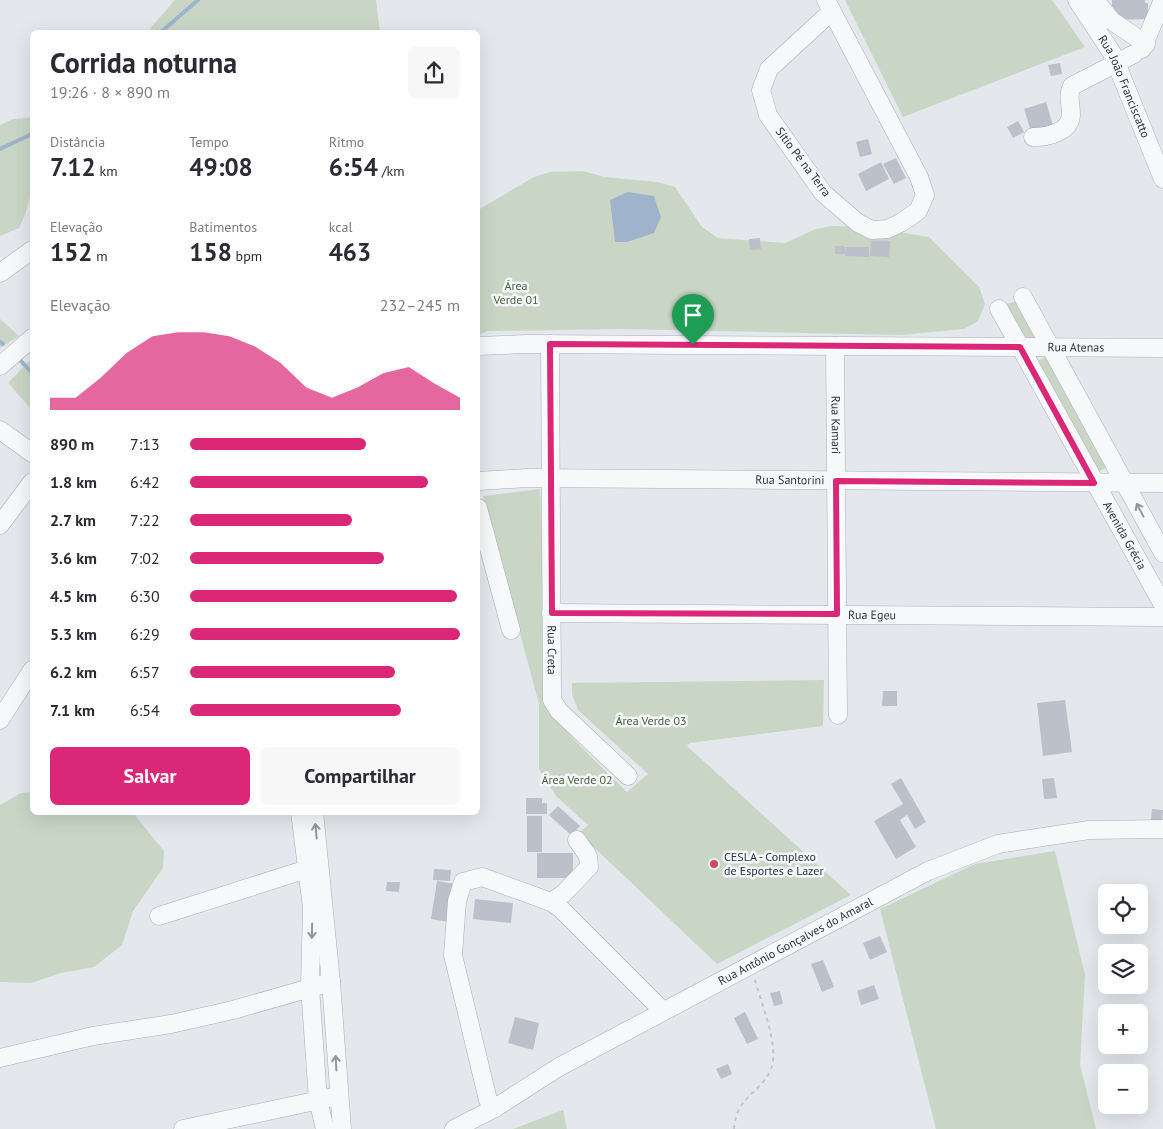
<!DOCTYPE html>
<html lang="pt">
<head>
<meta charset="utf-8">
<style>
	body { margin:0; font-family:"PT Sans",sans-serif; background:#f7f7f7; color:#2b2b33; height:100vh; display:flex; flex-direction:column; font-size:19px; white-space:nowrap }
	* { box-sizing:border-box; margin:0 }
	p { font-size:16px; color:#7c7c81 }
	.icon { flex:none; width:28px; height:28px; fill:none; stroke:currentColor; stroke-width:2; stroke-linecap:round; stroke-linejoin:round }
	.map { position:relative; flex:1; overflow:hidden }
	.drawer { position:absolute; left:30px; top:30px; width:450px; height:785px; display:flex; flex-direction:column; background:#fff; border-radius:8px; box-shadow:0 5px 20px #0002 }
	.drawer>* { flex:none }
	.buttons { position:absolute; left:1098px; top:884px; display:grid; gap:10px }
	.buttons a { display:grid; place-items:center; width:50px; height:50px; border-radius:8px; background:#fff; box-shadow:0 5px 20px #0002; font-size:25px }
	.pin { position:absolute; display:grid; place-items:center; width:42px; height:42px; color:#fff; margin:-51px -21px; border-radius:50% 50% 50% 0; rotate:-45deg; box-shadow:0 0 5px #0007 }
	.pin .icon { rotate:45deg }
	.round { display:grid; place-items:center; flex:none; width:52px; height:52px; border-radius:8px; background:#f7f7f7 }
	.head { display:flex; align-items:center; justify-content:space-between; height:85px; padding:0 20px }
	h1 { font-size:28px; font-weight:700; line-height:38px }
	.figures { display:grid; grid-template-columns:repeat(3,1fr); gap:8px; height:85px; padding:5px 20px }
	.figures div { display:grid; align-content:center }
	.figures b { font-size:25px; font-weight:700 }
	.figures small { font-size:14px; font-weight:400 }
	.figures p { font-size:14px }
	.chart { height:140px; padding:10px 20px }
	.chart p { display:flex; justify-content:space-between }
	.chart svg { width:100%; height:90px; margin-top:5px; fill:#db2777; opacity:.7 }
	.action { display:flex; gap:10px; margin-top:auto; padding:10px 20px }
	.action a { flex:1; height:58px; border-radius:8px; background:#db2777; color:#fff; font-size:20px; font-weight:700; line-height:58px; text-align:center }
	.action a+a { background:#f7f7f7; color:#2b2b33 }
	ul { padding:0 20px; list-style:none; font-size:16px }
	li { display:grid; grid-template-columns:80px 60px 1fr; align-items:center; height:38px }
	li i { height:12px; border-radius:6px; background:#db2777 }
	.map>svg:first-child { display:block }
</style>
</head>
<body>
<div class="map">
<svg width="1163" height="1129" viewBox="0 0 1163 1129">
	<rect width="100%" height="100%" fill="#e4e7ec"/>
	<path fill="#c9d6c5" d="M175,0H376L380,32H147Z
		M845,0H1052L1085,47L903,117Z
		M32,117C33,155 37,194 19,228L0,236V125L13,119Z
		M583,171L604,177L657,182L675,187L702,227L718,238L785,243L816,229L832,226L866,227L929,237L979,287L985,304L978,321L964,329L900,335L620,329L487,331L478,336V210L534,177L550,172Z
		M1018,301L1037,339L1024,341L1002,305Z
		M0,319L19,336L0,348Z
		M1045,357L1049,359L1106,460V468L1099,471L1036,367L1038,361Z
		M32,358V410L8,383Z
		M540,489L547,710L580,746L627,792L648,774L578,710L572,694V683L824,680L823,726L690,743L687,746L851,895L717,964L579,833L588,825L556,796L539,769V704L483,496Z
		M32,792V812L133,813L164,851L163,868L133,911L122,945L94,967L61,973L31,983L0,982V805L21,793Z
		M1055,851L1085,975L1080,1065L1096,1129H936L880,909L975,864Z
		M563,1110L567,1129H513Z"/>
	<path fill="#9fb4cc" d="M628,192L654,196L661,217L654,233L627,242H615L610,200Z"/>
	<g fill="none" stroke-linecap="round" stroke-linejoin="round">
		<path stroke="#9fb4cc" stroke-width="4" d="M161,32L198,0
			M0,149L32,134
			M0,342L3,344
			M20,360L32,373"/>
	</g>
	<path fill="#bbc0ca" d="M1112,0H1145V3H1148V19L1112,20Z
		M1060,63L1062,74L1051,76L1048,65Z
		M1046,102L1054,129L1032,135L1024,109Z
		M1018,121L1024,132L1013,138L1007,127Z
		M868,139L872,154L860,157L856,142Z
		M896,158L906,178L894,184L883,164Z
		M881,162L889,179L866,191L858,174Z
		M760,238L761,249L750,250L749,239Z
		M871,241H890L889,257L870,256Z
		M835,246H845V254H835Z
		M846,247H869V257L845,256Z
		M883,691H897V706H882Z
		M1065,700L1072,752L1043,756L1037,703Z
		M901,778L926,822L915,829L907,815L900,820L916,847L896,859L874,821L903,804L891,784Z
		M1054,778L1057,798L1044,799L1042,779Z
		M526,798H542V803H547V814H526Z
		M558,806L580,826L571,835L549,815Z
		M1152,809L1163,810L1162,821L1151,820Z
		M527,816H542V852H527Z
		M537,853H573V878H537Z
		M434,869L451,870L450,881L433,880Z
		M437,881L455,884L449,922L431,919Z
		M387,882H400L399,892L386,891Z
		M475,899L513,903L511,923L473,919Z
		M880,936L887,952L870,960L863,943Z
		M823,960L834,987L822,992L811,964Z
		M874,985L879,999L861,1005L857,991Z
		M780,991L783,1004L774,1006L770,993Z
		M745,1012L758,1039L747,1044L734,1018Z
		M515,1017L539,1023L533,1050L508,1043Z
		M728,1064L732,1074L721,1079L716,1069Z"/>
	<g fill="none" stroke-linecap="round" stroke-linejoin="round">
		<g stroke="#a9aeb7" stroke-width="19">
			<g id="minor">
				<path d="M826,0L919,177L925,195L918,211L902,222L888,229L872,230L858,223L823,193L768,115L761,90L769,69L832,11"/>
				<path id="s1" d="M1077,0L1112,53L1163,179"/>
				<path d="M1095,0L1112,21L1146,44"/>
				<path d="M1142,49L1163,0"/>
				<path d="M1033,137C1048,137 1071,132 1071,114C1071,103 1067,95 1072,86L1134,54"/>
				<path d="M0,273L32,250"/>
				<path d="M1023,297L1163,553"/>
				<path id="s2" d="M999,309L1163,605"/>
				<path id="s3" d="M550,344L552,700L559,711L628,776"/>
				<path id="s4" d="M478,346L527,344L1163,348"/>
				<path id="s5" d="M835,346L838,715"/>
				<path d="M0,366L32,338"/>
				<path d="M0,430L32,453"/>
				<path id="s6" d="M478,481L527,478L1163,483"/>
				<path d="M478,508L511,630"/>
				<path d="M0,525L32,482"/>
				<path id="s7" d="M551,613L1163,617"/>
				<path d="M0,720L32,670"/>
				<path d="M300,812L312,908L310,987L318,1100L325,1129"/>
				<path d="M314,812L331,982L342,1129"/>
				<path d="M551,902L563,894L589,867L588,856L577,840"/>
				<path d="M159,916L307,869"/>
				<path d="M0,1058L93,1036L171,1024L233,1010L331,982"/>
				<path d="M495,1108L488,1100L453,955L457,901L463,882L482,877L551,902L561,909L663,1011"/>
				<path d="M183,1129L329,1098"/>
				<path id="s8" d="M454,1129L495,1108L559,1067L928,871L998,844L1089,830L1163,829"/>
			</g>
		</g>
		<path stroke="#c2c5cb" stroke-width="2" stroke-dasharray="4 4" stroke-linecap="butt" d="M734,1129C737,1094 759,1096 771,1069C780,1049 761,1002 755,980"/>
		<use href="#minor" stroke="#f7f8fa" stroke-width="18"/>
	</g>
	<defs><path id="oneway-shaft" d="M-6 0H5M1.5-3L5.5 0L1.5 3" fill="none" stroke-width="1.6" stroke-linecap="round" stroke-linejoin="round" transform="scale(1.25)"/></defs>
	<g stroke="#9196a0">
		<use href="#oneway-shaft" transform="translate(1140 510) rotate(-118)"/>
		<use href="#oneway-shaft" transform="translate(316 831) rotate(-95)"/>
		<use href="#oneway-shaft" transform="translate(312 931) rotate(91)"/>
		<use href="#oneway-shaft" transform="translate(336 1063) rotate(-93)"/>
	</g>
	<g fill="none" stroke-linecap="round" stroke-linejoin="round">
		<g stroke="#fff" stroke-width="10">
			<path id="route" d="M550,344L1020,347L1094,483L836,481L837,614L552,613Z"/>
		</g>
		<use href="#route" stroke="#db2777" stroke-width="6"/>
	</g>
	<circle fill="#d1495b" stroke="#f4f6f9" stroke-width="2" cx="714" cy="864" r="5"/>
	<g text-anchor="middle" stroke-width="5" stroke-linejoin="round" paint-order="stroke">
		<g font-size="12" fill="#2b3445" stroke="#f4f6f9">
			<text dy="4" stroke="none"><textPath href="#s1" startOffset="99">Rua João Franciscatto</textPath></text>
			<text transform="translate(803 162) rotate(53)" y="4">Sítio Pé na Terra</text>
			<text dy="4" stroke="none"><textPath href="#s4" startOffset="598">Rua Atenas</textPath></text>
			<text dy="4" stroke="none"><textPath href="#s5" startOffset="79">Rua Kamari</textPath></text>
			<text dy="4" stroke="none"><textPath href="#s6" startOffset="312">Rua Santorini</textPath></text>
			<text dy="4" stroke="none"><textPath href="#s2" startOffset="259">Avenida Grécia</textPath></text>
			<text dy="4" stroke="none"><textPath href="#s7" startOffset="321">Rua Egeu</textPath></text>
			<text dy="4" stroke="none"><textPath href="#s3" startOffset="306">Rua Creta</textPath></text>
			<text dy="4" stroke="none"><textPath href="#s8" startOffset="390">Rua Antônio Gonçalves do Amaral</textPath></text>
		</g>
		<g font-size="12" fill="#3f6138" stroke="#f4f6f9">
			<text x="516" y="290">Área<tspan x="516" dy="14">Verde 01</tspan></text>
			<text x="651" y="725">Área Verde 03</text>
			<text x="577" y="784">Área Verde 02</text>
		</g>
		<g font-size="12" fill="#2b3445" stroke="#f4f6f9" text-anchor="start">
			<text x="724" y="861">CESLA - Complexo<tspan x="724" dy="14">de Esportes e Lazer</tspan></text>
		</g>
	</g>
</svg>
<div class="buttons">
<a><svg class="icon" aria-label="locate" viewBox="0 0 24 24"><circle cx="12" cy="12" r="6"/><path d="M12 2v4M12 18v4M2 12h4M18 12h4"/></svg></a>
<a><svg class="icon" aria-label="layers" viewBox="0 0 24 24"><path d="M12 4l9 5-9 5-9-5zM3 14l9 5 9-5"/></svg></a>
<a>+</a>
<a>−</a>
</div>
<div class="pin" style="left:693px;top:345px;background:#1e9e55"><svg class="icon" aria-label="arrive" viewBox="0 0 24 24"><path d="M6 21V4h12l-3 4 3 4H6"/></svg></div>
<section class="drawer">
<div class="head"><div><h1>Corrida noturna</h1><p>19:26 · 8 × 890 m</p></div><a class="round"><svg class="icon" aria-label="share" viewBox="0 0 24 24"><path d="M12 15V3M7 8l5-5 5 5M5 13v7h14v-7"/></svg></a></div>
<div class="figures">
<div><p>Distância</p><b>7.12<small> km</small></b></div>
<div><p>Tempo</p><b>49:08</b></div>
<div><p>Ritmo</p><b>6:54<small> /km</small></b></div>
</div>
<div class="figures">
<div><p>Elevação</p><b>152<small> m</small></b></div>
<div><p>Batimentos</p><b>158<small> bpm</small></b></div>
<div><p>kcal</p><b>463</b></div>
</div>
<div class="chart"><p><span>Elevação</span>232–245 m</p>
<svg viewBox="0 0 160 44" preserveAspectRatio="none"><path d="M0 44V38L10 38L20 28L30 16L40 8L50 6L60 6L70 8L80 13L90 21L100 33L110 38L120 33L130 26L140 23L150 31L160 38V44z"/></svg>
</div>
<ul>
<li><b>890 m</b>7:13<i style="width:65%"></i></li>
<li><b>1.8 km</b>6:42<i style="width:88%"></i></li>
<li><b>2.7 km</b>7:22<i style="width:60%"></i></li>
<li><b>3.6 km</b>7:02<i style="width:72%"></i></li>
<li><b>4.5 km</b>6:30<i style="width:99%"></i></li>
<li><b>5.3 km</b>6:29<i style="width:100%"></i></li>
<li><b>6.2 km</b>6:57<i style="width:76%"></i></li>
<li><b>7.1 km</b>6:54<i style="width:78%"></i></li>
</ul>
<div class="action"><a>Salvar</a><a>Compartilhar</a></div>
</section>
</div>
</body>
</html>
